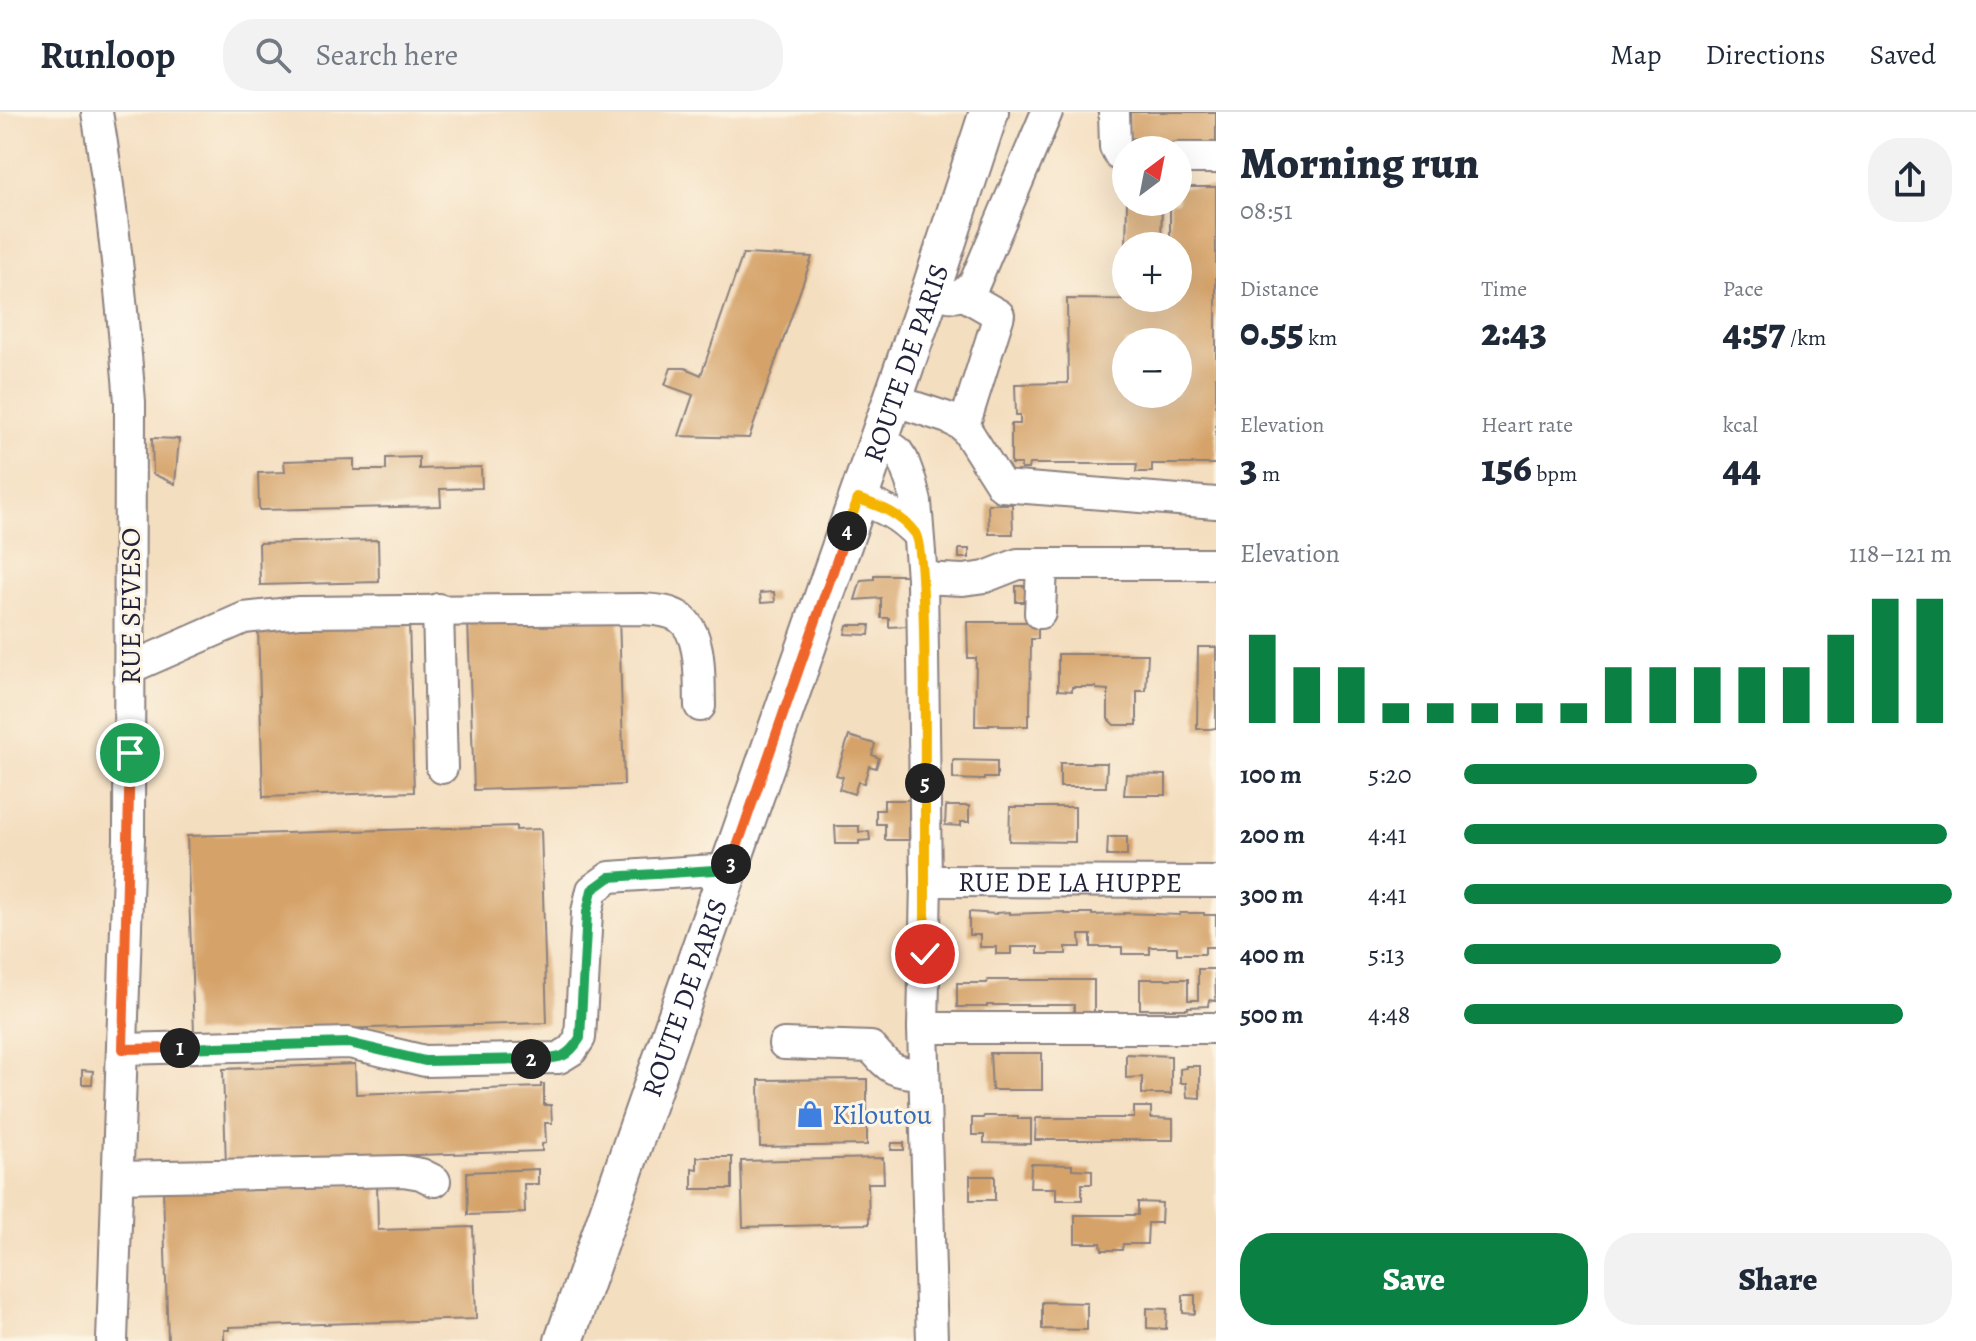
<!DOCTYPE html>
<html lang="en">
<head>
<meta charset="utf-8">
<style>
	body { margin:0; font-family:Alegreya,serif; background:#f2f2f3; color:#1f2937; height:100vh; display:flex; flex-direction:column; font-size:30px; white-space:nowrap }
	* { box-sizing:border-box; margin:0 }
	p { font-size:26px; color:#747a83 }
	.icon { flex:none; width:44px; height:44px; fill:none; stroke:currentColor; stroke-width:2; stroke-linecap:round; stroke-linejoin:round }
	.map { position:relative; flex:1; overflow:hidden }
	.panel { display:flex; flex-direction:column; background:#fff; width:760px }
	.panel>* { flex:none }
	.needle { width:52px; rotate:32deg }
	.buttons { position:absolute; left:1112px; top:24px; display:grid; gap:16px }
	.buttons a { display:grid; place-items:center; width:80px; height:80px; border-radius:50%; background:#fff; box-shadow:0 8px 32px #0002; font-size:40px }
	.pin { position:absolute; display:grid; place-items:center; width:68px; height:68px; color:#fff; margin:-34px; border:4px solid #fff; border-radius:50%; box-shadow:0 2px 8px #0007 }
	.km { position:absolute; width:40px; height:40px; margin:-20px; border-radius:50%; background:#222; color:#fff; font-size:22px; line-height:40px; text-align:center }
	.round { display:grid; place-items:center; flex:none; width:84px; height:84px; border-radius:32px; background:#f2f2f3 }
	.headline { display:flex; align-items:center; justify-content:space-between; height:136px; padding:0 24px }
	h1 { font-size:44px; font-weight:800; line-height:60px }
	.metrics { display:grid; grid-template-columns:repeat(3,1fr); gap:12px; height:136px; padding:8px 24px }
	.metrics div { display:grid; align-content:center }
	.metrics b { font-size:40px; font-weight:800 }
	.metrics small { font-size:22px; font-weight:400 }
	.metrics p { font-size:22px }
	.chart { height:224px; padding:16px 24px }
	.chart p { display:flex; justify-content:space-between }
	.chart svg { width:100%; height:144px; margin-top:8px; stroke:#0b8043; stroke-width:6 }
	.primary-button { display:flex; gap:16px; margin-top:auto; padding:16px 24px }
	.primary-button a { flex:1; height:92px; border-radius:32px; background:#0b8043; color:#fff; font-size:32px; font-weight:800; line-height:92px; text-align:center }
	.primary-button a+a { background:#f2f2f3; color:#1f2937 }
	ul { padding:0 24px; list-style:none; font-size:26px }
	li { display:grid; grid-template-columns:128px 96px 1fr; align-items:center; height:60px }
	li i { height:20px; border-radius:10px; background:#0b8043 }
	header { display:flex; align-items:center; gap:48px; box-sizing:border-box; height:112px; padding:0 40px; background:#fff; border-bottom:2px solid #e0e1e3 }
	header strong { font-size:38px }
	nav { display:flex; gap:44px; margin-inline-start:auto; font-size:28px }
	.search { width:560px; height:72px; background:#f2f2f3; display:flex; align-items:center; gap:20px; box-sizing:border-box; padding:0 28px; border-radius:32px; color:#747a83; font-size:30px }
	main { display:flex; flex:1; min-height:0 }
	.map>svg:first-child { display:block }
</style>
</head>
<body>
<header>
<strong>Runloop</strong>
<div class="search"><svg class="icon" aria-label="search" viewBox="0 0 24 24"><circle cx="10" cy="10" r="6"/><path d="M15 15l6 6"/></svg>Search here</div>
<nav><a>Map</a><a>Directions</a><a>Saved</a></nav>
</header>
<main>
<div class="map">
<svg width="1216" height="1229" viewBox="0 0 1216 1229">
	<rect width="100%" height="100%" fill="#fcf5e5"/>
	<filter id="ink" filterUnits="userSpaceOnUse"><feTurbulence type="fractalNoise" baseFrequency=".0125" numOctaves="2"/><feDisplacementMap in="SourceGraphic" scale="16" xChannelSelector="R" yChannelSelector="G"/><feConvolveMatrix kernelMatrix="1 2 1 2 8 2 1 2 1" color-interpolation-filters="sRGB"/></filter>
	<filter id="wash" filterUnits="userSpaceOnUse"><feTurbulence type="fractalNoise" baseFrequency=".006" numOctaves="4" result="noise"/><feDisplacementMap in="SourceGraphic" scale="32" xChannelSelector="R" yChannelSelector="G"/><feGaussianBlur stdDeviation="1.8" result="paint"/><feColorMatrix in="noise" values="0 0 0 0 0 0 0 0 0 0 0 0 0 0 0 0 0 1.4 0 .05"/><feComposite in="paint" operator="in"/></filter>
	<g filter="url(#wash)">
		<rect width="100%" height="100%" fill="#f4dec0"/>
		<g id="blocks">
			<path fill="#d5a369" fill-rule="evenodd" d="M1129,0H1216V41L1178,38H1149V27L1129,26Z
				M1178,75H1216V352H1152V360H1136L1137,352H1029L1028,357H1021V352H1011V312H1020V303H1016L1015,272L1068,271L1067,187L1170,188V186H1178V134H1170V90H1178ZM1126,230H1178V282H1126Z
				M1127,90H1162L1161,134H1126Z
				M743,142L812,145L749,326L679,324L693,283L665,273L671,256H685L701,263Z
				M152,326L179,327L175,372L153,362Z
				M419,345V357L481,355L482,376L440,377L441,394L259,398L258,361L285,360L284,349L354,347V358H386V346Z
				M988,392H1012L1013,422H989Z
				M378,428L379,470L260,473L259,431Z
				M959,437H969V446H959Z
				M874,463H906L907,514L889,515V506H881V486L855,488L861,468L874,467Z
				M1016,474H1032V490H1016Z
				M774,480L775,490L761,491L760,481Z
				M619,503L624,673L474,678L468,508Z
				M409,510L414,680L263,685L258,515Z
				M967,510H1038V527H1031L1030,603H1028V614H999V612H989V614H975L976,546H968Z
				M847,513H870L869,523L845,522Z
				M1198,535H1216V616L1210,617H1197Z
				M1058,542H1148L1146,579H1137V613H1114L1108,607V578L1096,577V575H1072V579L1058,578Z
				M849,624L875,632L872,643L879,646L876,656L869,654L864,671L858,670L854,682L839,677L843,665L836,663Z
				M953,648L997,649V666H984V668L953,667Z
				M1060,651H1107L1106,675H1060Z
				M1126,662L1166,663V683H1124Z
				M884,688H909V728H885V712H876V698H884Z
				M946,694H969V710H961V714L945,713Z
				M1010,695H1075V730L1009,729Z
				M516,714V718L541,717L547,911L194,921L187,724Z
				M835,714H859V720L869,719L870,728L859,729V732H836Z
				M1108,725H1127V744H1107Z
				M969,800L996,802V801L1009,800V802L1064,800V802H1080V801H1092V803L1124,802V801L1180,803V801H1204V803H1216V835H1205V842H1177V835H1150V842H1122V835H1091V823H1080L1081,835H1066V842H1038V835H1011V842H996V835H980V823H969Z
				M1198,857H1215L1216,889L1209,888L1208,894L1188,895V897H1140V867H1188V888H1198Z
				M988,868H1094V911H1074V893H987V895H957V871H987Z
				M990,941H1042V978H992Z
				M1126,942L1171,944V982H1142V965L1126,966Z
				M355,952L356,982L541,975V972H544V993H551L552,1011H545L546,1031L542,1032V1039L386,1044L226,1054L223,957Z
				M1186,954H1200V986L1187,985L1186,971H1180V957L1186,956Z
				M82,958L93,959L92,972H82Z
				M867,967V1033L760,1035L759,968Z
				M1134,995H1151V1006L1173,1007V1028H1035L1036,1006H1134Z
				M984,1004H1018V1007H1031V1032L984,1031V1023H972V1006H983Z
				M892,1031H904V1038H891Z
				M697,1045H732V1077H692V1056L697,1057Z
				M883,1046L884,1071H868L869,1112L743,1115L741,1049Z
				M1031,1052L1072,1053V1057L1092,1058V1072H1082V1088H1056V1076H1030Z
				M538,1057V1072H524L525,1101L468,1103L467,1060Z
				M970,1064H995V1088H970Z
				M377,1071L378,1118L473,1115L476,1207L229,1215V1218H224V1229H168L163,1078Z
				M1138,1090L1162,1091L1161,1111H1148L1147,1132H1123L1122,1138H1102L1101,1131H1075V1103H1138Z
				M1183,1183H1195V1202L1183,1201Z
				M1042,1190L1087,1191V1218L1042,1217Z
				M1147,1196L1167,1197L1166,1217L1147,1216Z"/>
		</g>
	</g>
	<g filter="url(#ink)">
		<use href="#blocks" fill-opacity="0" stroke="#8b807e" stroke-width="2"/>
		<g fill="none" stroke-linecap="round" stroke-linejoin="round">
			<g stroke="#8b807e" stroke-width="34">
				<g id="minor">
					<path d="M97,0C113,96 122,193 130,290L129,727L112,1229"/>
					<path d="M1114,0L1115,35L1120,44L1126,46"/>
					<path d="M1178,46H1216"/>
					<path d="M931,178C954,187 959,189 975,170L1047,0"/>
					<path d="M964,183L999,203L964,314"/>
					<path d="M893,288L948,306L964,314L1002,374L1216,391"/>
					<path d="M878,331L893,336L897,339L903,348L911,370L916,390L922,466L926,769L923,916L932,1229"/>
					<path d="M858,387C884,396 899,403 918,423"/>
					<path d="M922,466L963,468L985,465L1018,452H1216"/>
					<path d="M438,497L442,656"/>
					<path d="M1040,501L1042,453"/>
					<path d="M130,556L244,506L299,500L642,497C655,498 668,498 679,505C703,521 699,568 700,594"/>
					<path id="s1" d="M926,769L1216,770"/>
					<path d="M923,916H1216"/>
					<path d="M784,932L871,935C891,958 892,960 924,962"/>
					<path d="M123,937L349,931L425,949L559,946L572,938L580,926L587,800L592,778L610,765L729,757"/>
					<path d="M118,1065L403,1059L421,1062L435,1069"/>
				</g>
			</g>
			<g stroke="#8b807e" stroke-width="42">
				<g id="major">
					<path id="s2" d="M564,1229L931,178L989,0"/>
				</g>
			</g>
			<use href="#minor" stroke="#fff" stroke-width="30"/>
			<use href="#major" stroke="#fff" stroke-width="38"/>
		</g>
	</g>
	<g fill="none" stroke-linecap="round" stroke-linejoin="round" filter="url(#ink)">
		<g stroke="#fff" stroke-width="16">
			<path id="split-1" d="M130,641L123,937L180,936"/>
		</g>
		<g stroke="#fff" stroke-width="16">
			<path id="split-2" d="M180,936L349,931L425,949L531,947"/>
		</g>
		<g stroke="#fff" stroke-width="16">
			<path id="split-3" d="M531,947C556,946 565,950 580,926L587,800L592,778L610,765L729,757L731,752"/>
		</g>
		<g stroke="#fff" stroke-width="16">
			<path id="split-4" d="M731,752L847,419"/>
		</g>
		<g stroke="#fff" stroke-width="16">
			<path id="split-5" d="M847,419L858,387C880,394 901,402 915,421C928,437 924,636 925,671"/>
		</g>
		<g stroke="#fff" stroke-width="16">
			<path id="split-6" d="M925,842V671"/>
		</g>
		<use href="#split-1" stroke="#f0652b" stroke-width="10"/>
		<use href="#split-2" stroke="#22a559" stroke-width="10"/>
		<use href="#split-3" stroke="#22a559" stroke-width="10"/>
		<use href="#split-4" stroke="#f0652b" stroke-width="10"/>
		<use href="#split-5" stroke="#f5b400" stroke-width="10"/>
		<use href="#split-6" stroke="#f5b400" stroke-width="10"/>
	</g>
	<defs>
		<g id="shop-bare" transform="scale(2.16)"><path d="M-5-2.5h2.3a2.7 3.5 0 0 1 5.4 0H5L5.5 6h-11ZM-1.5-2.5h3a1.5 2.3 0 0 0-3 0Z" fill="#3f7fe0" stroke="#fcf5e5" stroke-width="2.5" paint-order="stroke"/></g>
	</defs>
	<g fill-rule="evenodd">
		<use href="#shop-bare" x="810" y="1002"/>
	</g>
	<g text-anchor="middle" stroke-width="6" stroke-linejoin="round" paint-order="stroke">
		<g font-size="28" fill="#22223b" stroke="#fcf5e5">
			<text dy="10" stroke="none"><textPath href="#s2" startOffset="1036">ROUTE DE PARIS</textPath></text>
			<text transform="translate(130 494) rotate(-90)" y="10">RUE SEVESO</text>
			<text dy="10" stroke="none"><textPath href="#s1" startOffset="144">RUE DE LA HUPPE</textPath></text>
			<text dy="10" stroke="none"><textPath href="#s2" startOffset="364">ROUTE DE PARIS</textPath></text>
		</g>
		<g font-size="28" fill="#366cbe" stroke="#fcf5e5" text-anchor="start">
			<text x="832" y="1012">Kiloutou</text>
		</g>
	</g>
</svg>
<div class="buttons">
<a><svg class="needle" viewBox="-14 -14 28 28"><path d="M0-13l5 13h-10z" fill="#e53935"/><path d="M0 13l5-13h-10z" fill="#747a83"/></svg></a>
<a>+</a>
<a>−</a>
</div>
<div class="pin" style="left:130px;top:641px;background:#1e9e55"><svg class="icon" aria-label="arrive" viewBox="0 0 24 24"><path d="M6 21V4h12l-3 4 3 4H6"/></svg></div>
<div class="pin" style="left:925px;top:842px;background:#d93025"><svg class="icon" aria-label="check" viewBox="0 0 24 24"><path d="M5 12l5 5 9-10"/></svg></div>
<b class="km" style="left:180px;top:936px">1</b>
<b class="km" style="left:531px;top:947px">2</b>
<b class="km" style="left:731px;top:752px">3</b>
<b class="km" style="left:847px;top:419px">4</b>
<b class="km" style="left:925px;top:671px">5</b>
</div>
<section class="panel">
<div class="headline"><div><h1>Morning run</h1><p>08:51</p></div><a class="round"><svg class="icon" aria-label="share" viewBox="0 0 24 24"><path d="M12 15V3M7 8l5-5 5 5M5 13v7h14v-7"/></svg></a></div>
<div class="metrics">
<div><p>Distance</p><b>0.55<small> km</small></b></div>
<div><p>Time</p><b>2:43</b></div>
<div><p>Pace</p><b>4:57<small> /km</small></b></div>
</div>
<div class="metrics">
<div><p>Elevation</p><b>3<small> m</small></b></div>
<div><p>Heart rate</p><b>156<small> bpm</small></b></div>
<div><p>kcal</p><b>44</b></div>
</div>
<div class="chart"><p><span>Elevation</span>118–121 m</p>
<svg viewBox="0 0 160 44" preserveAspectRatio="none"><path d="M5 44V17M15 44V27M25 44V27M35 44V38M45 44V38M55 44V38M65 44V38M75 44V38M85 44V27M95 44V27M105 44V27M115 44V27M125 44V27M135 44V17M145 44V6M155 44V6"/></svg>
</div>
<ul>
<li><b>100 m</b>5:20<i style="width:60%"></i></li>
<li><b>200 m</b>4:41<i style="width:99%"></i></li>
<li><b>300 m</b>4:41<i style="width:100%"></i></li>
<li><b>400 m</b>5:13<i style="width:65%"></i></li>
<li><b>500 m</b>4:48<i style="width:90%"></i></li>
</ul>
<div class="primary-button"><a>Save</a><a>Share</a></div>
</section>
</main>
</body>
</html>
